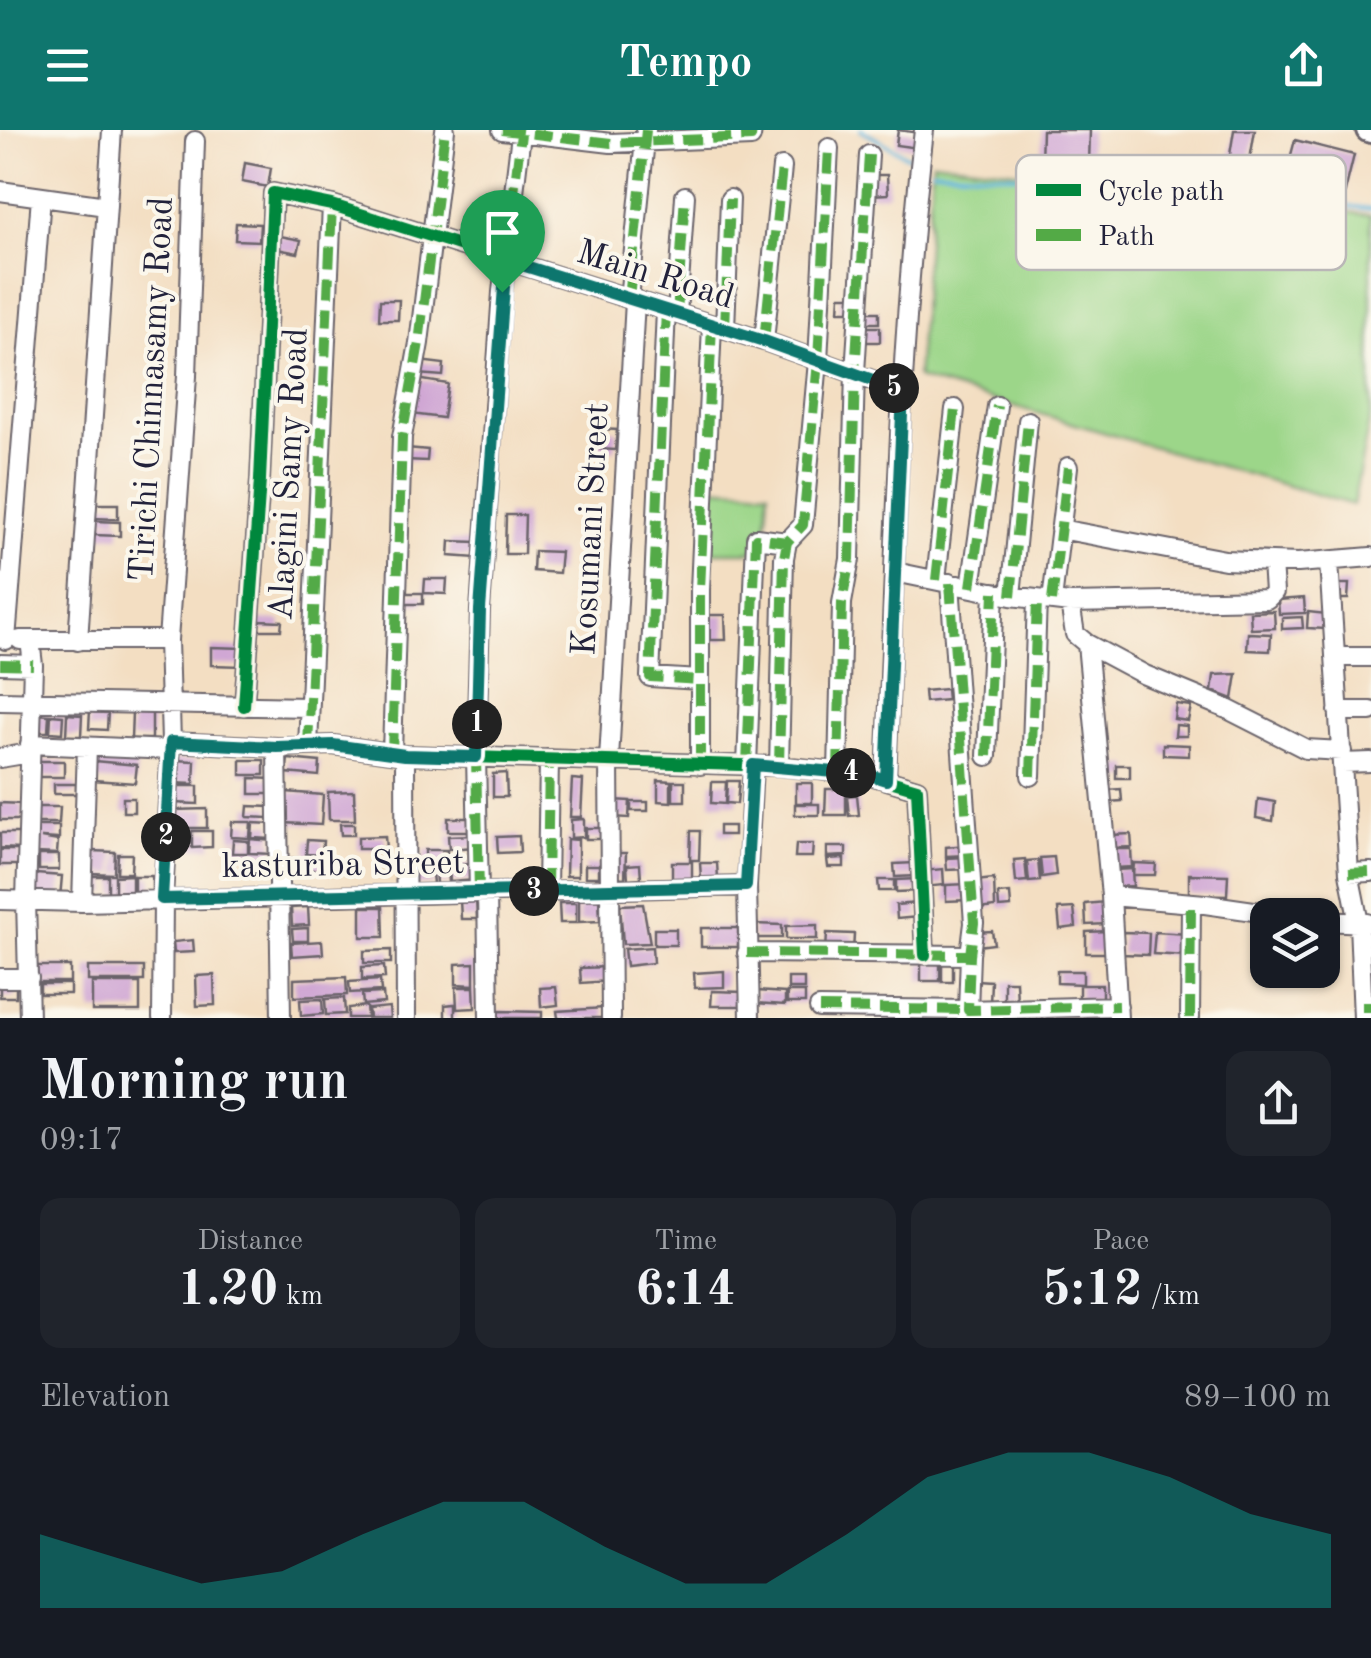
<!DOCTYPE html>
<html lang="en">
<head>
<meta charset="utf-8">
<style>
	body { margin:0; font-family:"Old Standard TT",serif; background:#20242c; color:#f1f3f6; height:100vh; display:flex; flex-direction:column; font-size:38px; white-space:nowrap }
	* { box-sizing:border-box; margin:0 }
	p { font-size:32px; color:#9ea1a6 }
	.icon { flex:none; width:55px; height:55px; fill:none; stroke:currentColor; stroke-width:2; stroke-linecap:round; stroke-linejoin:round }
	.map { position:relative; height:888px; overflow:hidden }
	.sheet { display:flex; flex-direction:column; background:#171b24; flex:1 }
	.sheet>* { flex:none }
	.controls { position:absolute; left:1250px; top:768px; display:grid; gap:20px }
	.controls a { display:grid; place-items:center; width:90px; height:90px; border-radius:20px; background:#171b24; box-shadow:0 2px 8px #0004; font-size:50px }
	.pin { position:absolute; display:grid; place-items:center; width:85px; height:85px; color:#fff; margin:-102px -42px; border-radius:50% 50% 50% 0; rotate:-45deg; box-shadow:0 0 10px #0007 }
	.pin .icon { rotate:45deg }
	.km { position:absolute; width:50px; height:50px; margin:-25px; border-radius:50%; background:#222; color:#fff; font-size:28px; line-height:50px; text-align:center }
	.round { display:grid; place-items:center; flex:none; width:105px; height:105px; border-radius:20px; background:#20242c }
	.summary { display:flex; align-items:center; justify-content:space-between; height:170px; padding:0 40px }
	h1 { font-size:55px; font-weight:700; line-height:75px }
	.figures { display:grid; grid-template-columns:repeat(3,1fr); gap:15px; height:170px; padding:10px 40px }
	.figures div { display:grid; align-content:center; border-radius:20px; background:#20242c; text-align:center }
	.figures b { font-size:50px; font-weight:700 }
	.figures small { font-size:28px; font-weight:400 }
	.figures p { font-size:28px }
	.chart { height:280px; padding:20px 40px }
	.chart p { display:flex; justify-content:space-between }
	.chart svg { width:100%; height:180px; margin-top:10px; fill:#0f766e; opacity:.7 }
	header { display:flex; justify-content:space-between; align-items:center; height:130px; padding:0 40px; background:#0f766e; color:#fff; font-size:45px; font-weight:700 }
	.map>svg:first-child { display:block }
</style>
</head>
<body>
<header><svg class="icon" aria-label="menu" viewBox="0 0 24 24"><path d="M4 6h16M4 12h16M4 18h16"/></svg>Tempo<svg class="icon" aria-label="share" viewBox="0 0 24 24"><path d="M12 15V3M7 8l5-5 5 5M5 13v7h14v-7"/></svg></header>
<div class="map">
<svg width="1371" height="888" viewBox="0 0 1371 888">
	<rect width="100%" height="100%" fill="#fbf7ec"/>
	<filter id="ink" filterUnits="userSpaceOnUse"><feTurbulence type="fractalNoise" baseFrequency=".01" numOctaves="2"/><feDisplacementMap in="SourceGraphic" scale="20" xChannelSelector="R" yChannelSelector="G"/><feConvolveMatrix kernelMatrix="1 2 1 2 8 2 1 2 1" color-interpolation-filters="sRGB"/></filter>
	<filter id="wash" filterUnits="userSpaceOnUse"><feTurbulence type="fractalNoise" baseFrequency=".0048" numOctaves="4" result="noise"/><feDisplacementMap in="SourceGraphic" scale="40" xChannelSelector="R" yChannelSelector="G"/><feGaussianBlur stdDeviation="2.25" result="paint"/><feColorMatrix in="noise" values="0 0 0 0 0 0 0 0 0 0 0 0 0 0 0 0 0 1.4 0 .05"/><feComposite in="paint" operator="in"/></filter>
	<g filter="url(#wash)">
		<rect width="100%" height="100%" fill="#f3dec2"/>
		<path fill="#9cd689" stroke="#5f7c62" stroke-width="2.5" d="M933,31L1371,85V282L1353,375L917,248Z
			M707,357L769,361L766,403L752,422H706Z"/>
		<g fill="none" stroke-linecap="round" stroke-linejoin="round">
			<path stroke="#5fb3db" stroke-width="4" d="M861,0L909,27
				M932,40L1196,57L1371,79"/>
		</g>
		<g id="blocks">
			<path fill="#d0a7d4" d="M898,0L920,3L918,18L896,15Z
				M1042,0H1090L1089,35L1041,33Z
				M1234,0H1255L1246,53L1226,49Z
				M1295,10L1354,25L1344,66L1284,51Z
				M245,33L271,38L268,57L242,52Z
				M869,45H887L888,64L870,65Z
				M236,93L260,94L259,111L235,110Z
				M275,105L301,110L298,123L272,118Z
				M840,166H856L855,181H839Z
				M380,170H399L398,190H379Z
				M860,182H879V193H860Z
				M862,197H880V212H862Z
				M419,231L444,234L443,246L418,244Z
				M417,249L448,254L443,288L411,284Z
				M602,299L617,300L615,320L600,319Z
				M407,318L428,320L427,331L406,330Z
				M93,374H118V389L92,388Z
				M506,385H525L524,424H505Z
				M95,391L120,392V406L94,405Z
				M450,411L477,412L476,428L449,426Z
				M534,421L561,422L559,443L533,441Z
				M425,449H447L446,464L424,463Z
				M1335,454H1349L1348,469H1334Z
				M404,463H423V474H404Z
				M1304,468L1305,483L1279,484L1278,470Z
				M1274,481L1275,498L1251,499L1250,482Z
				M1308,482L1327,484L1326,499L1307,498Z
				M704,485H725L726,510H704Z
				M1302,487L1303,498L1282,499V488Z
				M258,490L282,491L281,500H257Z
				M1248,503L1271,504L1270,521L1247,520Z
				M211,517L243,518L242,536L211,535Z
				M1237,544L1233,569L1212,561L1214,545Z
				M946,559L947,570L925,572L924,561Z
				M1176,574L1191,576L1188,591L1174,589Z
				M90,580L108,581L107,600L89,599Z
				M132,582L152,583V609H131Z
				M35,584L49,585L48,602H35Z
				M67,584L82,585L81,606H66Z
				M51,585L63,586L62,603L50,602Z
				M1176,595L1187,596V606H1175Z
				M1163,614L1189,615V626L1163,625Z
				M288,629L320,632L319,646L286,643Z
				M173,630L195,631L194,654L172,653Z
				M241,630H264V645H241Z
				M40,631H64V647H39Z
				M94,631L137,635L135,653L93,650Z
				M1116,635H1130V648H1116Z
				M506,643L507,667H493V644Z
				M250,648L272,649L271,664H250Z
				M572,649L583,650L581,687H570Z
				M658,650L671,651V672L658,671Z
				M673,651H685V671H673Z
				M727,651H739L737,674L726,673Z
				M712,652H726L725,674L711,673Z
				M796,653H812V673H796Z
				M54,654H76V664H54Z
				M174,656H198V674L173,673Z
				M826,659H846V685H825Z
				M1121,659L1122,671L1108,672L1107,660Z
				M354,661L355,690H329L328,662Z
				M286,662L323,665L321,695L284,693Z
				M857,665L859,685L849,686L847,666Z
				M123,668H134V682H123Z
				M1258,669L1275,672L1273,691L1256,688Z
				M613,670L630,671L629,688L612,687Z
				M631,672H648V681H631Z
				M0,673L22,674V690H0Z
				M795,674H819V685H795Z
				M248,676L270,677L269,688L247,687Z
				M33,677H60L59,693H33Z
				M207,679V698H173V680Z
				M448,688H474V701H448Z
				M584,689V707L571,708V690Z
				M232,692H251L250,708L231,707Z
				M253,693L272,694V709L252,708Z
				M340,694H354V705H341Z
				M34,696H59V709L41,708L58,711L57,724L36,723Z
				M719,696H734V705H719Z
				M586,698H605V709H586Z
				M192,701H212V717L192,718Z
				M691,701H700L699,730H690Z
				M0,703H20V719L0,718Z
				M1131,704L1132,717L1112,718L1111,705Z
				M474,705V717L449,719L448,706Z
				M385,706L386,719H358V707Z
				M519,706L520,722L498,723L497,707Z
				M250,709L274,711L273,724L249,723Z
				M567,709L578,710V746H566Z
				M233,710L248,711V723H232Z
				M307,710L323,711L322,725L306,724Z
				M796,714H813L812,727H795Z
				M966,715L967,725L946,726V717Z
				M827,717H846V726L827,727Z
				M1114,719H1131L1132,737L1115,738Z
				M0,720H20V735H0Z
				M425,720H447V731L425,732Z
				M92,721L115,722L114,744L91,743Z
				M614,723H626L625,748L613,747Z
				M118,724H132L131,743H117Z
				M39,725H59V740H39Z
				M967,727L968,739L947,740L946,728Z
				M1054,727L1056,745L1042,747L1040,728Z
				M283,728H321V740H283Z
				M844,728V737H828L827,729Z
				M1025,729L1027,751L1016,752L1014,730Z
				M1038,730L1040,751L1029,752L1027,731Z
				M672,732H692V749H672Z
				M431,733L433,754L414,755L413,734Z
				M447,733L448,754H436L435,734Z
				M700,733H717L718,748H701Z
				M915,733L916,746L895,747L894,734Z
				M1134,733L1156,734L1155,745H1133Z
				M475,734L476,750L450,752L449,735Z
				M640,734L641,748L628,749L627,735Z
				M585,735H599V747H585Z
				M943,739L944,755L924,757L922,741Z
				M1132,739L1133,756L1116,757L1115,740Z
				M36,744L62,746L60,768L34,765Z
				M1189,744L1228,745L1227,765L1189,764Z
				M132,745V764L115,765V746Z
				M90,746H108V763H90Z
				M134,746H152V763H134Z
				M917,749L918,761L896,762V750Z
				M994,749L995,777L978,779L975,751Z
				M878,750H894V761H879Z
				M968,754L969,770L946,771V755Z
				M1010,763L1011,777L999,778L998,764Z
				M599,767L600,791L579,792V768Z
				M476,769L477,789H461L460,770Z
				M1105,772L1107,794L1086,795L1085,774Z
				M559,773H576V793H560Z
				M917,773L918,787L897,789L896,775Z
				M643,774L650,813L623,814L620,775Z
				M308,777L309,795L292,796L291,778Z
				M361,777H383L384,807H361Z
				M1074,778L1076,797L1060,799L1058,779Z
				M754,794L782,795V808H753Z
				M817,795V809H786V796Z
				M308,798V811H293L292,799Z
				M701,798H738V817H701Z
				M654,799H676V815H654Z
				M992,801L994,814L977,816L976,802Z
				M1108,801V823H1086V802Z
				M1123,802L1149,803L1148,825L1121,824Z
				M1155,802L1188,804L1187,826L1153,824Z
				M827,803L854,804L853,822L826,821Z
				M193,810L194,822L174,823L173,812Z
				M322,811L323,824L292,826L291,813Z
				M652,817L653,833L626,836L624,819Z
				M391,820V833H364V821Z
				M953,832V852H942V833Z
				M474,833V855L456,854V834Z
				M921,833H940V851H921Z
				M37,836H70V852H38Z
				M384,836L385,848L362,849V837Z
				M88,837H144V851H88Z
				M608,837L609,851L581,853L580,838Z
				M724,841V857L695,858L694,843Z
				M1057,841H1083V854L1057,853Z
				M214,845L215,875L197,876L196,846Z
				M346,847L347,865L294,867V849Z
				M788,848H804V859H788Z
				M380,850L381,861L350,863L349,852Z
				M976,850L991,851L990,874L976,873Z
				M0,851H16V867H0Z
				M1004,851H1016L1017,873L1004,874Z
				M92,853H140V881H92Z
				M40,854H70V864H40Z
				M1079,855H1102V871L1079,872Z
				M456,857H474L475,878L457,879Z
				M556,857L558,875L541,877L540,858Z
				M712,861L743,862V876H711Z
				M757,861L785,863V875L756,873Z
				M787,862H805V873H787Z
				M383,863L384,873L363,875L362,864Z
				M344,868L345,884L326,885L325,869Z
				M322,869L323,884L301,886L300,870Z
				M455,874V888H445V875Z
				M366,876L367,888H348V878Z
				M389,877L390,888H369L368,879Z
				M604,878L605,888H558L557,881Z
				M497,881L542,882V888H496Z"/>
		</g>
	</g>
	<g filter="url(#ink)">
		<use href="#blocks" fill-opacity="0" stroke="#6b646a" stroke-width="2.5"/>
		<g fill="none" stroke-linecap="round" stroke-linejoin="round">
			<g stroke="#6b646a" stroke-width="22">
				<path id="minor" d="M502,0L611,13L751,7L752,0
					M0,61L106,76
					M629,169L646,0
					M666,180L650,547L700,550
					M677,184L685,66
					M725,199L730,69
					M764,211L782,37
					M1060,399L1225,430L1298,433L1371,427
					M1329,432L1349,743L1359,793L1363,888
					M895,442L1011,466L1070,473L1267,469L1274,462L1272,432
					M936,450L955,279
					M950,453L974,793L970,825
					M971,457L997,276
					M1011,466L1028,291
					M1052,471L1068,337
					M1070,473L1075,504L1087,514L1111,766L1118,888
					M6,510L41,67
					M20,510H168
					M78,511L112,0
					M1087,514L1145,545L1227,579L1306,619L1342,621
					M1335,527H1371
					M0,534L33,535
					M0,571L309,577
					M244,576L260,350L273,63L332,75L764,211L903,261
					M1338,581H1371
					M171,612L277,617L333,615L405,625L779,636L870,645L917,659L925,825
					M30,614L171,620
					M308,616L332,75
					M277,617L281,888
					M392,623L402,307L419,213L445,0
					M405,625L406,888
					M987,626L994,462
					M0,628L30,623
					M1342,633L1371,632
					M700,635V460L712,195
					M747,635L756,408L787,412
					M779,636L784,428L787,412L803,395L818,231L829,18
					M838,642L842,473L850,429L855,242L869,25
					M1031,646L1037,469
					M886,650C895,433 899,216 924,0
					M1349,743L1371,742
					M547,760L549,629
					M479,762L476,627L480,480L502,162L521,4
					M487,762L489,888
					M1111,766L1205,774L1282,785
					M0,770L82,772L747,756
					M82,772L87,617
					M1322,791L1367,793
					M747,823L970,825L968,880L1118,876
					M0,848H29
					M819,878L968,880
					M29,888L26,770L33,535L30,510
					M162,888L163,769L171,612L168,510L187,246L195,11
					M611,888L609,630L635,171
					M750,888L747,756L753,635
					M1190,888L1191,773"/>
			</g>
			<g stroke="#6b646a" stroke-width="28">
				<path id="major" d="M1368,0L1371,1"/>
			</g>
			<use href="#minor" stroke="#fff" stroke-width="18"/>
			<use href="#major" stroke="#fff" stroke-width="22"/>
			<path stroke="#53aa46" stroke-width="10" stroke-dasharray="20 10" stroke-linecap="butt" d="M502,0L611,13L751,7L752,0
				M629,169L646,0
				M666,180L650,547L700,550
				M677,184L685,66
				M725,199L730,69
				M764,211L782,37
				M936,450L955,279
				M950,453L974,793L970,825
				M971,457L997,276
				M1011,466L1028,291
				M1052,471L1068,337
				M0,534L33,535
				M308,616L332,75
				M392,623L402,307L419,213L445,0
				M987,626L994,462
				M700,635V460L712,195
				M747,635L756,408L787,412
				M779,636L784,428L787,412L803,395L818,231L829,18
				M838,642L842,473L850,429L855,242L869,25
				M1031,646L1037,469
				M886,650L895,442
				M1349,743L1371,742
				M547,760L549,629
				M479,762L476,627L480,480L502,162L521,4
				M747,823L970,825L968,880L1118,876
				M1362,877H1371
				M819,878L968,880
				M1190,888L1191,773"/>
			<g stroke="#fbf7ec" stroke-width="19">
				<path id="cycleway" d="M244,576L260,350L273,63L332,75L764,211L903,261
					M171,612L277,617L333,615L405,625L779,636L870,645L917,659L925,825"/>
			</g>
			<use href="#cycleway" stroke="#00873e" stroke-width="12"/>
		</g>
	</g>
	<g fill="none" stroke-linecap="round" stroke-linejoin="round" filter="url(#ink)">
		<g stroke="#fff" stroke-width="20">
			<path id="route" d="M506,130L764,211L903,261L886,650L870,645L753,635L746,756L162,769L171,612L277,617L333,615L405,625L476,627L480,480Z"/>
		</g>
		<use href="#route" stroke="#0f766e" stroke-width="12"/>
	</g>
	<g text-anchor="middle" stroke-width="8" stroke-linejoin="round" paint-order="stroke">
		<g font-size="35" fill="#22223b" stroke="#fbf7ec">
			<text transform="translate(656 143) rotate(17)" y="12">Main Road</text>
			<text transform="translate(150 259) rotate(-87)" y="12">Tirichi Chinnasamy Road</text>
			<text transform="translate(287 344) rotate(-87)" y="12">Alagini Samy Road</text>
			<text transform="translate(589 399) rotate(-87)" y="12">Kosumani Street</text>
			<text transform="translate(343 733) rotate(-1)" y="12">kasturiba Street</text>
		</g>
	</g>
	<rect x="1016" y="25" width="330" height="115" rx="15" fill="#fbf7ec" stroke="#bab7b7" stroke-width="2.5"/>
	<rect x="1036" y="54" width="45" height="12" fill="#00873e"/>
	<rect x="1036" y="99" width="45" height="12" fill="#53aa46"/>
	<g font-size="28" fill="#22223b">
		<text x="1098" y="70">Cycle path</text>
		<text x="1098" y="115">Path</text>
	</g>
</svg>
<div class="controls">
<a><svg class="icon" aria-label="layers" viewBox="0 0 24 24"><path d="M12 4l9 5-9 5-9-5zM3 14l9 5 9-5"/></svg></a>
</div>
<div class="pin" style="left:502px;top:162px;background:#1e9e55"><svg class="icon" aria-label="arrive" viewBox="0 0 24 24"><path d="M6 21V4h12l-3 4 3 4H6"/></svg></div>
<b class="km" style="left:477px;top:594px">1</b>
<b class="km" style="left:166px;top:707px">2</b>
<b class="km" style="left:534px;top:761px">3</b>
<b class="km" style="left:851px;top:643px">4</b>
<b class="km" style="left:894px;top:258px">5</b>
</div>
<section class="sheet">
<div class="summary"><div><h1>Morning run</h1><p>09:17</p></div><a class="round"><svg class="icon" aria-label="share" viewBox="0 0 24 24"><path d="M12 15V3M7 8l5-5 5 5M5 13v7h14v-7"/></svg></a></div>
<div class="figures">
<div><p>Distance</p><b>1.20<small> km</small></b></div>
<div><p>Time</p><b>6:14</b></div>
<div><p>Pace</p><b>5:12<small> /km</small></b></div>
</div>
<div class="chart"><p><span>Elevation</span>89–100 m</p>
<svg viewBox="0 0 160 44" preserveAspectRatio="none"><path d="M0 44V26L10 32L20 38L30 35L40 26L50 18L60 18L70 29L80 38L90 38L100 26L110 12L120 6L130 6L140 12L150 21L160 26V44z"/></svg>
</div>
</section>
</body>
</html>
